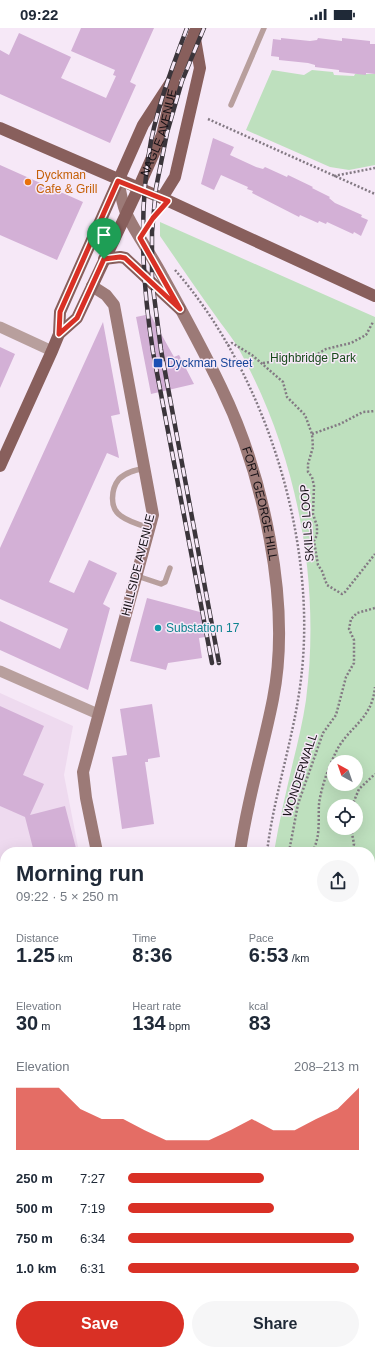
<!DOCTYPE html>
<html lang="en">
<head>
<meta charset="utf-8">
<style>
	body { margin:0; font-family:Helvetica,sans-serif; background:#f6f6f7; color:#1f2937; height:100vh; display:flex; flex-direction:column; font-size:15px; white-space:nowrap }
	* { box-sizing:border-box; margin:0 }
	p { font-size:13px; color:#747a83 }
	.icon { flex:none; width:22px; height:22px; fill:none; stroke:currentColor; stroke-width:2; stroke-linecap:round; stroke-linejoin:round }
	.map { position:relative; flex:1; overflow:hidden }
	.panel { position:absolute; left:0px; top:819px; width:375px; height:508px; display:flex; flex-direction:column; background:#fff; border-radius:16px 16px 0 0; box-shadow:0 4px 16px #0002 }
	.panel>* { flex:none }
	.needle { width:26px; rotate:320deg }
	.fabs { position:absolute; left:327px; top:727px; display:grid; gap:8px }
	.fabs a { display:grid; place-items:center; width:36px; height:36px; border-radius:50%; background:#fff; box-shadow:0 4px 16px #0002; font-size:20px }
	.pin { position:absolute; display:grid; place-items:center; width:34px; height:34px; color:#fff; margin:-41px -17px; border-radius:50% 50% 50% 0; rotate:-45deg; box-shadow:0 0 4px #0007 }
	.pin .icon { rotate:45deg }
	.round { display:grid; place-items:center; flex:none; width:42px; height:42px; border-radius:21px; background:#f6f6f7 }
	.head { display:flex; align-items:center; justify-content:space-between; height:68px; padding:0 16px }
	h1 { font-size:22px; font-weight:600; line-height:30px }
	.stats { display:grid; grid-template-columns:repeat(3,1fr); gap:6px; height:68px; padding:4px 16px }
	.stats div { display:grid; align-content:center }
	.stats b { font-size:20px; font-weight:600 }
	.stats small { font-size:11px; font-weight:400 }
	.stats p { font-size:11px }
	.chart { height:112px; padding:8px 16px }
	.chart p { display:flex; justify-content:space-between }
	.chart svg { width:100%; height:72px; margin-top:4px; fill:#d93025; opacity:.7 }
	.action { display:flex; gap:8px; margin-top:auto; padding:8px 16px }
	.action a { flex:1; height:46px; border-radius:24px; background:#d93025; color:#fff; font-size:16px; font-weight:600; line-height:46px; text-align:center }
	.action a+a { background:#f6f6f7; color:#1f2937 }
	ul { padding:0 16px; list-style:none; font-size:13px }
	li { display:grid; grid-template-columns:64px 48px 1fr; align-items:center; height:30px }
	li i { height:10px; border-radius:5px; background:#d93025 }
	.status { display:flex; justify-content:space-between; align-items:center; height:28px; padding:0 20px; background:#fff; direction:ltr }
	.status svg { height:11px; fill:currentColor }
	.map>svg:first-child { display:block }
</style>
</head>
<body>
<div class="status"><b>09:22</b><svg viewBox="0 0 49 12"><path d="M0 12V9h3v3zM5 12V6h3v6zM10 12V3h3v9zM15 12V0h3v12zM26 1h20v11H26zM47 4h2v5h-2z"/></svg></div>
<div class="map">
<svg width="375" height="1327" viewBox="0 0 375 1327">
	<rect width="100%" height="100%" fill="#f6e8f7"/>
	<path fill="#eedaef" d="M0,665L73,698L64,747L79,824H5V874L0,872Z"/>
	<path fill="#bee0be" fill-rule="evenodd" d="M272,42L304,47L312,42L333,44L334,47L354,48L355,46H375V137L349,142L330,139L246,102Z
		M160,194L375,289V1088H370V824H274C279,794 286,764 293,734C298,713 303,693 306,672C321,554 298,430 241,325C234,311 223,299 215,287C196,261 178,234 160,208ZM334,734H356V756H334ZM334,778H356V800H334Z"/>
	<path fill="#d3b0d6" d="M81,0H154L130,54L136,57L110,115L0,66V22L9,27L19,5L71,29L61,50L106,70L116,48L113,47L115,42L71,23Z
		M281,10L310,13L317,12L318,10L342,13V10L370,13V16H375V46L366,45V47L339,44V42L315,39V37L308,35L279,32V29L271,28L273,11L281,12Z
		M213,110L234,119L230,127L256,139L263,141L265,139L287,149L288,147L313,159L312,160L330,169L329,170L335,175L362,187L361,189L368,192L361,208L354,204L353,206L327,194L326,196L319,193L318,195L300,187L299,189L252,165L253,163L247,161L248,159L221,147L214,162L201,156Z
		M0,137L83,174L57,232L0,207Z
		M150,286L174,329L179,327L194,356L151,366L136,289Z
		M103,294L120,386L111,388L119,430L107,425L49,554L74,565L89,532L117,545L103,576L110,580L88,662L0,622V593L60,621L68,601L0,571V520Z
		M0,319L15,326L0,360Z
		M147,570L200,584L205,609L199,610L202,630L168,635L166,642L130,633Z
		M152,676L160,729L148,731V734H145L154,796L122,801L112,729L127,727L120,681Z
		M0,678L44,698L23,747L44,756L30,787L65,778L77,824H34L25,789L0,778Z"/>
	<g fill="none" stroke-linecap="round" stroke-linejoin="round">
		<path stroke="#837983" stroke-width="2.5" stroke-dasharray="2 2" stroke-linecap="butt" d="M208,91L375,166
			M334,148L375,140
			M147,198L160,182
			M175,242C266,346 318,514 301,651C294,710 274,766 267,824
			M228,318L232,315L252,327L283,354L287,369L305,387L312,406L313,419L308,436V444L312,449L314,458L313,486L317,498V507L314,513L318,537L322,543L327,557L342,566L345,564L375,526
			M263,335L314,328L326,321L351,315L366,307L373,294
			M312,406L340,396L363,384L375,383
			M352,778L359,761L375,746
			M351,800L354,816L352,824
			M289,824L298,776L323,705L336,687L346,649L354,635V612L349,601L351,591L357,585L375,580
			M312,824C321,809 318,792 319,776C321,760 328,741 335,726C347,699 372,693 375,659
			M370,870L375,860
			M335,1322L336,1327"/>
		<path stroke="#b89f9d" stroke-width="5.5" d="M231,77L264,0
			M145,440C136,442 126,444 119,451C111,461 109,480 121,488C129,494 140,497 150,500
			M137,548L161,556L165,554L170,540
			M178,1327V1322
			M190,1327L206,1322"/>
		<path stroke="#b89f9d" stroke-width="11" d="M0,299L52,323
			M0,643L98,686
			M0,894L5,896"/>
		<g stroke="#9c7a77" stroke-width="12">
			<path id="s1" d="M118,153C121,164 122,177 127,187C138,209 152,228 163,249C183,285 203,322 221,359C263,445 292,576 273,671C263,722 247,772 240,824"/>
			<path d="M92,258L106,267L114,277L153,487L83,744L86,770L97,824"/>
			<path d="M0,1231L5,1228"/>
			<path d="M315,1322L316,1327"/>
		</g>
		<g stroke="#885f5c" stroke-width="12">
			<path d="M0,100L162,170L375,268"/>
			<path d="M162,170L175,149L200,40L194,5"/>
			<path d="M104,231L120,229L125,230L180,281"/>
			<path id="s2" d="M59,306L77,290L138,161L162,107L174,56"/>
			<path d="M0,438L52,323L59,306L60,284L143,97L175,48L197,0"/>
		</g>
		<g stroke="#3b353b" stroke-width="4.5">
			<path id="rail" d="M187,0C173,37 159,74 151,113C138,183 142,254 153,324L212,635
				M204,0L182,53L167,105L156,160L152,204V252L161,322L219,635"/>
		</g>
		<use href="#rail" stroke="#f6e8f7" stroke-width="3" stroke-dasharray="9" stroke-linecap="butt"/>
	</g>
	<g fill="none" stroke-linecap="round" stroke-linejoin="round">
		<g stroke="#fff" stroke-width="8">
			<path id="route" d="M118,153L168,173L153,190L140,210L180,281L125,230L120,229L104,231L77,290L59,306L60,284Z"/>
		</g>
		<use href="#route" stroke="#d93025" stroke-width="5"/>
	</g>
	<circle fill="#e8710a" stroke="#f6e8f7" stroke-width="1.5" cx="28" cy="154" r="4"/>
	<rect fill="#1a4fb4" stroke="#f6e8f7" stroke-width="1.5" x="153" y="330" width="10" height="10" rx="2"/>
	<circle fill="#0f9aa8" stroke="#f6e8f7" stroke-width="1.5" cx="158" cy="600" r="4"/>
	<g text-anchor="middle" stroke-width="3" stroke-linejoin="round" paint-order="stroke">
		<g font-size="12" fill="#151015" stroke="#f6e8f7">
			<text dy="4" stroke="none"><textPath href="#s2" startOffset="227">NAGLE AVENUE</textPath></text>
			<text dy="4" stroke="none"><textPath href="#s1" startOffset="355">FORT GEORGE HILL</textPath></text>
			<text transform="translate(307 495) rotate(-94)" y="4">SKILLS LOOP</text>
			<text transform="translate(138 537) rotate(-76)" y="4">HILLSIDE AVENUE</text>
			<text transform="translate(300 747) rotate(-72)" y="4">WONDERWALL</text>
		</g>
		<g font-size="12" fill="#c56008" stroke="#f6e8f7" text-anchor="start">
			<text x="36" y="151">Dyckman<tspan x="36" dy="14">Cafe &amp; Grill</tspan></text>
		</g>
		<g font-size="12" fill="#174a1a" stroke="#f6e8f7">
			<text x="313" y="334">Highbridge Park</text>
		</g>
		<g font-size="12" fill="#164399" stroke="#f6e8f7" text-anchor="start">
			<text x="167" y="339">Dyckman Street</text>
		</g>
		<g font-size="12" fill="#0d838f" stroke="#f6e8f7" text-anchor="start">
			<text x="166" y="604">Substation 17</text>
		</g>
	</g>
</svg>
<div class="fabs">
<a><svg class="needle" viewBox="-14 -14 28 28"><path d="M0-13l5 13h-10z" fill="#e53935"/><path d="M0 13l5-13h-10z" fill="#747a83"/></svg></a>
<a><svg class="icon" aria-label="locate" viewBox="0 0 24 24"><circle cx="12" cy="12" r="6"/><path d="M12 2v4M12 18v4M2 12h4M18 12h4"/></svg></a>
</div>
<div class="pin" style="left:104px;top:231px;background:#1e9e55"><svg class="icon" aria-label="arrive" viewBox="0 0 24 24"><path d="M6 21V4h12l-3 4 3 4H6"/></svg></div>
<section class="panel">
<div class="head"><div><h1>Morning run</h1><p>09:22 · 5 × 250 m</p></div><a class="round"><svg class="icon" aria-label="share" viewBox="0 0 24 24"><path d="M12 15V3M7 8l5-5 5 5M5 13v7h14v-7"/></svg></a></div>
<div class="stats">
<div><p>Distance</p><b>1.25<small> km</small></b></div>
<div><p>Time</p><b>8:36</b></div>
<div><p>Pace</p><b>6:53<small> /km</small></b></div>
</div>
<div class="stats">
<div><p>Elevation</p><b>30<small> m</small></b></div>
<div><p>Heart rate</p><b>134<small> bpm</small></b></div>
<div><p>kcal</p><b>83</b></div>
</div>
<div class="chart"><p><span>Elevation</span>208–213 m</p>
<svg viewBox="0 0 160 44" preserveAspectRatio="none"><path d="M0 44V6L10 6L20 6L30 19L40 25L50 25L60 32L70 38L80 38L90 38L100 32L110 25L120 32L130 32L140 25L150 19L160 6V44z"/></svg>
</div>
<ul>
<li><b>250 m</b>7:27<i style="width:59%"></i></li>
<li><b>500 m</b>7:19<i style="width:63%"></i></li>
<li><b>750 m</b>6:34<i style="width:98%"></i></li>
<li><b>1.0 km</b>6:31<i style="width:100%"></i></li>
</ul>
<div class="action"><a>Save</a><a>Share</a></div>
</section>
</div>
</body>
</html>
